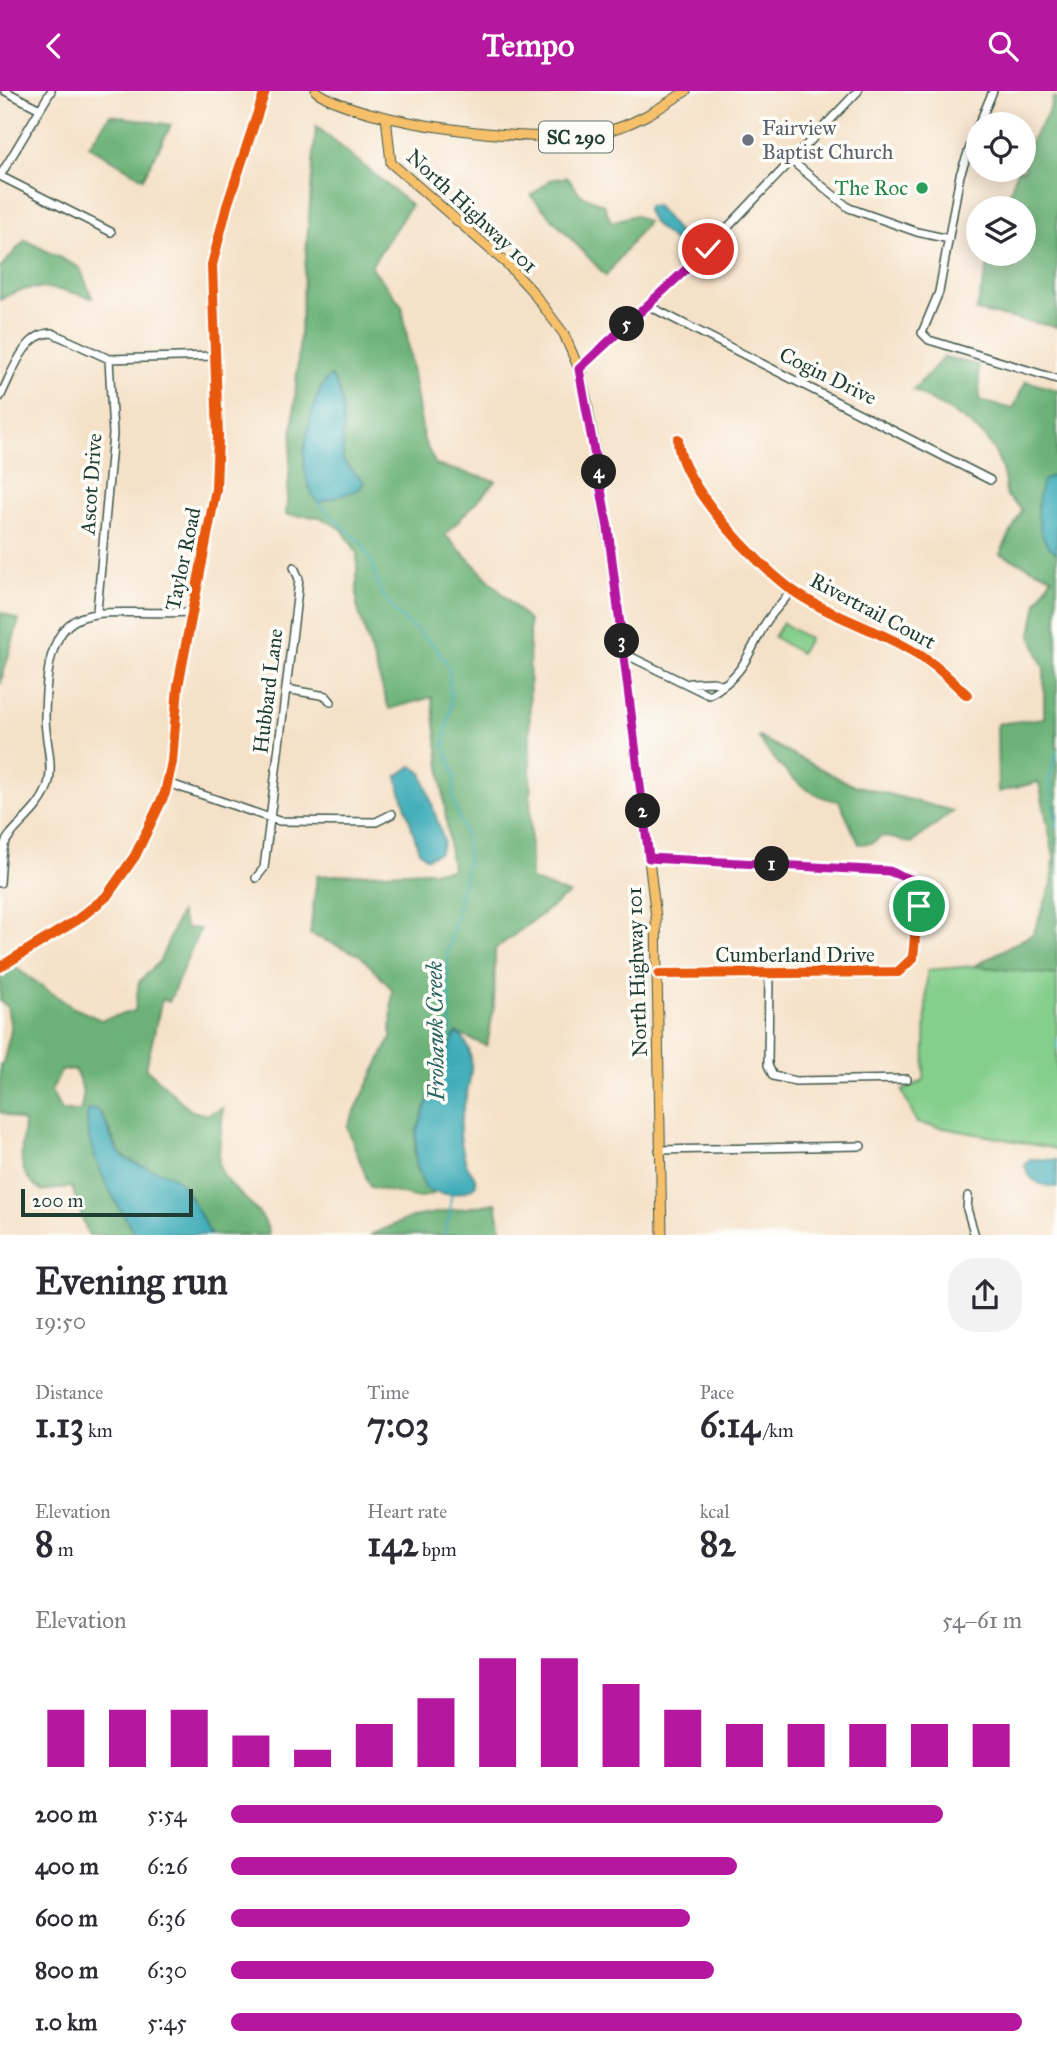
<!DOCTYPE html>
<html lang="en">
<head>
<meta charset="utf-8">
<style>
	body { margin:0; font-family:"IM FELL Great Primer",serif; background:#f2f2f3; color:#2b2b33; height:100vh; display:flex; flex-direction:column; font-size:26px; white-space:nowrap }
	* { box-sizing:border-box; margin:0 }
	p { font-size:23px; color:#7c7c81 }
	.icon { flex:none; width:38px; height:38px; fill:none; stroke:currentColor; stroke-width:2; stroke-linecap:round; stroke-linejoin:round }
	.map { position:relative; height:1144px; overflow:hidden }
	.details { display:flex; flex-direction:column; background:#fff; flex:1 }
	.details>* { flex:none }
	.controls { position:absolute; left:966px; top:21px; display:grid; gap:14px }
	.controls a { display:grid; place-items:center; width:70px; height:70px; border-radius:50%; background:#fff; box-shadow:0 4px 18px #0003; font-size:35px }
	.scale { position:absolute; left:21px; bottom:18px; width:172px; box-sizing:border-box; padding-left:7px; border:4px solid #1f3d34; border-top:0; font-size:19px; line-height:24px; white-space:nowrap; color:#1f3d34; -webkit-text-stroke:5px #fdfcf7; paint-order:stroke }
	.pin { position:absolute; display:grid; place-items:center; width:60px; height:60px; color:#fff; margin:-30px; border:4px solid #fff; border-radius:50%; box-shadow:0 2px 7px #0007 }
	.km { position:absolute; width:35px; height:35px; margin:-18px; border-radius:50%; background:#222; color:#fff; font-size:19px; line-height:35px; text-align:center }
	.round { display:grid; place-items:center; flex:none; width:74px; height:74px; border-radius:28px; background:#f2f2f3 }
	.overview { display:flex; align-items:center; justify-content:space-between; height:119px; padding:0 35px }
	h1 { font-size:38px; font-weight:800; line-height:52px }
	.stats { display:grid; grid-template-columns:repeat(3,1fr); gap:10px; height:119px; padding:7px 35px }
	.stats div { display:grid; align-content:center }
	.stats b { font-size:35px; font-weight:800 }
	.stats small { font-size:19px; font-weight:400 }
	.stats p { font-size:19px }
	.chart { height:196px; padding:14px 35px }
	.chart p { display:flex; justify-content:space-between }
	.chart svg { width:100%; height:126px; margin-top:7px; stroke:#b5179e; stroke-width:6 }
	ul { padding:0 35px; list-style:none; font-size:23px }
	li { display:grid; grid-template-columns:112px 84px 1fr; align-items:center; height:52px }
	li i { height:18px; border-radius:9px; background:#b5179e }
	header { display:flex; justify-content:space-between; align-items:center; height:91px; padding:0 35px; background:#b5179e; color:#fff; font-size:32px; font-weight:800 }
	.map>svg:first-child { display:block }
</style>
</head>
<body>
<header><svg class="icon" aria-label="back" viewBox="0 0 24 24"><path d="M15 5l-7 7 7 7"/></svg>Tempo<svg class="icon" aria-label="search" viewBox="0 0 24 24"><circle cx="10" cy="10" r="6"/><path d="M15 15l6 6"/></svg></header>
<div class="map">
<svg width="1057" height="1145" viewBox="0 0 1057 1145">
	<rect width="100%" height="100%" fill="#fdfcf7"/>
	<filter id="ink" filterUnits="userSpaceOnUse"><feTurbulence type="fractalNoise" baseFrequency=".0143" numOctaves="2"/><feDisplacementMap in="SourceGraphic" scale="14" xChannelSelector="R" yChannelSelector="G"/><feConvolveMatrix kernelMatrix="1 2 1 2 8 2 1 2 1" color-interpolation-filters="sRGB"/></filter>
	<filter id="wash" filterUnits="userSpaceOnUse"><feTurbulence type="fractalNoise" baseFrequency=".00686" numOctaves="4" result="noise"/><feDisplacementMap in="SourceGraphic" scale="28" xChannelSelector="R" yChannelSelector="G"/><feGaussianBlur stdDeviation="1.57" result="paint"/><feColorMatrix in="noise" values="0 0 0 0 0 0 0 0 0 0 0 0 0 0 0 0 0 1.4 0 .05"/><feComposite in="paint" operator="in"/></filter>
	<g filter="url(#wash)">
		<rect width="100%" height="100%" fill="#f5e1c8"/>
		<path fill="#85cf8c" stroke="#528660" stroke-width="2" d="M783,532L809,548L800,562L774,546Z
			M974,875L1057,884V1058L917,1032L902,1000L924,989L927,879Z"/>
		<path fill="#6cb278" stroke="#467856" stroke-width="2" fill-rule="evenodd" d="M1053,6L1057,7V236L976,220L991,163H1024V117H1005L1017,79H1024C1024,42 1049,35 1053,6Z
			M110,24L171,34L143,87L89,55Z
			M316,35L411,114L371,175L402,215L424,350L436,374L496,390L445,444L529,530L531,789L569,803L495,858L494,915L487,955L457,942L454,945L416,1042C413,1063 415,1089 433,1103L419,1107L370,1096L347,1036L391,947L392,898L360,864L310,843L317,785L452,779L432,606L389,618L357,515V462L342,438L320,426L286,424Z
			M567,86L581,104L604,114L611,131L635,124L647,131L606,185L531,105L550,89Z
			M25,149L80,177L92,207C60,198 29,189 0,209V177Z
			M944,266L978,274L980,310L1013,318L1026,290L1057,299V884L974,875L1033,843L1052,793L1054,766L1039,691L998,701L997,633L1044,627V578L1031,544L1037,511L1052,486L1000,463L1022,419L1006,404C1003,341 962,328 913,299Z
			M0,521L19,529L0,594Z
			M757,645L850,693L953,720L912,752L882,745L872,752L859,753L839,710C803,706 777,674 757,645Z
			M180,822L186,837L200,838L169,911L162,908L146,977L190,1019L206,1024L223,1017C223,1030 216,1068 220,1078C232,1103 266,1117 269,1144H211L175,1087L139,1074L120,1063L102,1023L111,1099L136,1144H88L72,1096L42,1100C14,1082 22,1061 24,1031L0,1021V973H3L11,938L7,915L0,910V887L13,875L72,916L101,929L135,920L139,891L160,870ZM74,978C82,992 86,1004 80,1020H61L51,1000L61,980Z
			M496,1112L502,1144H370L412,1126Z"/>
		<path fill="#3cacb8" stroke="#2e7476" stroke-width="2" d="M656,114L681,144L682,149L675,151L653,132L647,119L648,115Z
			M331,285C348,305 342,346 343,370L364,391L360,398L318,412C309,401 305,384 304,369C303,353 316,293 331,285Z
			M1057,382V462C1035,449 1035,412 1043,390Z
			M412,675L422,682L444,751L439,762L427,767L419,760L398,691L397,685Z
			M457,942C486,964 462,1008 460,1036C459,1044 464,1067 467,1074C471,1082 476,1084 476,1094C464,1105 438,1106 425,1097L416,1072V1042L444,965Z
			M96,1018C109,1029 108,1048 119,1061C132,1077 156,1076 173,1086C186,1093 204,1131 211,1144H136C116,1114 81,1055 88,1019Z
			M1030,1068L1057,1069V1096C1042,1096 1028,1090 1025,1074Z"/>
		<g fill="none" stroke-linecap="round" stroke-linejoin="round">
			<path stroke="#3cacb8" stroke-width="2" d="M318,412L362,453L373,473L380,500L395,521L434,555L449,575L451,614L444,654L455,685L453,708L465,744L468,770L447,865L452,950
				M1057,660L1049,688L1057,735
				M1057,949V958
				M444,1145L450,1122L451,1103"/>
		</g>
	</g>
	<g filter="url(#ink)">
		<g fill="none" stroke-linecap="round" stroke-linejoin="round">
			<g stroke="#3f564a" stroke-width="10">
				<path id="minor" d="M5,0L40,18
					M979,33L993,0
					M978,34L960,84L939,201L922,242L929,249L1057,288
					M793,71L849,117L917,141L949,148
					M0,85L111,141
					M0,85L51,0
					M649,215L990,389
					M579,278L708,157L858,0
					M0,306C11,285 24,241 52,242L109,268L214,265
					M678,348C677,390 758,475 792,499C836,530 893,542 935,575C946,584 956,594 967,604
					M97,520L113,343L109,268
					M623,562L709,604C744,584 747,565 765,533C772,521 784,510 792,499
					M690,592L713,591L724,594
					M286,598L326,605L331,611
					M168,692L279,730L376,731L392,723
					M649,767L889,780L913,788L919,804L913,867L898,881L659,883
					M256,787L264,777L297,507L299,488L294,476
					M0,792C1,781 1,766 4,755C9,737 43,720 49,690C53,669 45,648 45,626C47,494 92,527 192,521
					M0,876L77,829L106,806L135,765L165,702L172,671L178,595L216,398L218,345L212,174L227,115L265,0
					M769,884L768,974L773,985L795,990L907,988
					M659,1059L861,1055
					M968,1105L967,1118L975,1145"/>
			</g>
			<g stroke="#3f564a" stroke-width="11">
				<path id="major" d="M316,0C360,33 545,55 600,42C632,35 659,18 686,0
					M386,26L391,72L506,172L531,199L564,243L579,278L587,311L613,476L656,826L662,1145"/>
			</g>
			<use href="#minor" stroke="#fff" stroke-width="7"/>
			<use href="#major" stroke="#f6c06b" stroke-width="9"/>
			<g stroke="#fdfcf7" stroke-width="15">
				<path id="cycleway" d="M678,348C677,390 758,475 792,499C836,530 893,542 935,575C946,584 956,594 967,604
					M649,767L889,780L913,788L919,804L913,867L898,881L659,883
					M0,876L77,829L106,806L135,765L165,702L172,671L178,595L216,398L218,345L212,174L227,115L265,0"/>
			</g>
			<use href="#cycleway" stroke="#e8590c" stroke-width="10"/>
		</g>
	</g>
	<g fill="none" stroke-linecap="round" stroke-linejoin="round" filter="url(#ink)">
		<g stroke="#fff" stroke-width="14">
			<path id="route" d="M708,158L579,278L608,437L649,767L889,780L915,790L919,815"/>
		</g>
		<use href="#route" stroke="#b5179e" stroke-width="9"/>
	</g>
	<circle fill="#6b7280" stroke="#fdfcf7" stroke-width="2.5" cx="748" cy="49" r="7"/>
	<circle fill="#2e9e5b" stroke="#fdfcf7" stroke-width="2.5" cx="922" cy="97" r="7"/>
	<g text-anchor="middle" stroke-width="7" stroke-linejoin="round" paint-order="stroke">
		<rect fill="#fdfcf7" stroke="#62766e" stroke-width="2" x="539" y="30.5" width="74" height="31" rx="5"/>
		<g font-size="19" font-weight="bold" fill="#1f3d34">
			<text x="576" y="53">SC 290</text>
		</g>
		<g font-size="21" fill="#5b616d" stroke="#fdfcf7" text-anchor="start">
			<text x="762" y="44">Fairview<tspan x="762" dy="24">Baptist Church</tspan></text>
		</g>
		<g font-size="21" fill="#27864d" stroke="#fdfcf7" text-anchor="end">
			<text x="908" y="104">The Roc</text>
		</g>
		<g font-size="21" fill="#1f3d34" stroke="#fdfcf7">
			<text transform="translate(472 120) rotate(43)" y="7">North Highway 101</text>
			<text transform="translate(828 285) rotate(26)" y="7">Cogin Drive</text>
			<text transform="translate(91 393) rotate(-86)" y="7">Ascot Drive</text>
			<text transform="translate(183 468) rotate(-78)" y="7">Taylor Road</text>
			<text transform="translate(873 520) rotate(28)" y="7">Rivertrail Court</text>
			<text transform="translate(268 600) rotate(-83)" y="7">Hubbard Lane</text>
			<text x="795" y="871">Cumberland Drive</text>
			<text transform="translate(637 881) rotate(-92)" y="7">North Highway 101</text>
		</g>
		<g font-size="23" font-style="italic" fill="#296462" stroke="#fdfcf7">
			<text transform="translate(435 940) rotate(-91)" y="8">Frohawk Creek</text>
		</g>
	</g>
</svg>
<div class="controls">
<a><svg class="icon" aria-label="locate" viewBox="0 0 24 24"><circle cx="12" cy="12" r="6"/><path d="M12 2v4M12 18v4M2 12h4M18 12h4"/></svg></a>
<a><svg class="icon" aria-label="layers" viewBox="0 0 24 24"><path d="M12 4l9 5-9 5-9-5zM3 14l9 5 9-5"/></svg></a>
</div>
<div class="scale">200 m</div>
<div class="pin" style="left:919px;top:815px;background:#1e9e55"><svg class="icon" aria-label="arrive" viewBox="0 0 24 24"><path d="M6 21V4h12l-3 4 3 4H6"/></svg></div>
<div class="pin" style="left:708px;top:158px;background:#d93025"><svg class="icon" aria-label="check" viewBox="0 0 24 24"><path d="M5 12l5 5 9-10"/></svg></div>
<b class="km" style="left:772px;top:773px">1</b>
<b class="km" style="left:643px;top:720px">2</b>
<b class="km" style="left:622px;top:550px">3</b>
<b class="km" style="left:599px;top:381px">4</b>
<b class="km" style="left:627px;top:233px">5</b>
</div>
<section class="details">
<div class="overview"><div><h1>Evening run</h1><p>19:50</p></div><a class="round"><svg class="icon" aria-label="share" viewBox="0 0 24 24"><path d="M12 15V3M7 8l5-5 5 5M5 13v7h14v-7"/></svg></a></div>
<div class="stats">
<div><p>Distance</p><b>1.13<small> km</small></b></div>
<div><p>Time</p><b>7:03</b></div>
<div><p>Pace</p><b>6:14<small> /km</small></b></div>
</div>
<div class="stats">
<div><p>Elevation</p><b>8<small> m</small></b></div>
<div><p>Heart rate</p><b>142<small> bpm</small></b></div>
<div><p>kcal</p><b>82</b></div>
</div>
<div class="chart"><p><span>Elevation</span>54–61 m</p>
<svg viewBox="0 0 160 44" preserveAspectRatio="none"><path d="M5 44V24M15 44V24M25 44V24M35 44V33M45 44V38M55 44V29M65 44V20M75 44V6M85 44V6M95 44V15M105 44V24M115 44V29M125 44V29M135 44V29M145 44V29M155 44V29"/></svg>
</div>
<ul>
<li><b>200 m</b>5:54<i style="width:90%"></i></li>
<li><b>400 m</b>6:26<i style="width:64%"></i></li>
<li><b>600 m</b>6:36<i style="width:58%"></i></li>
<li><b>800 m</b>6:30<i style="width:61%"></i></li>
<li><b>1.0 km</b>5:45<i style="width:100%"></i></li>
</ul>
</section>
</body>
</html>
